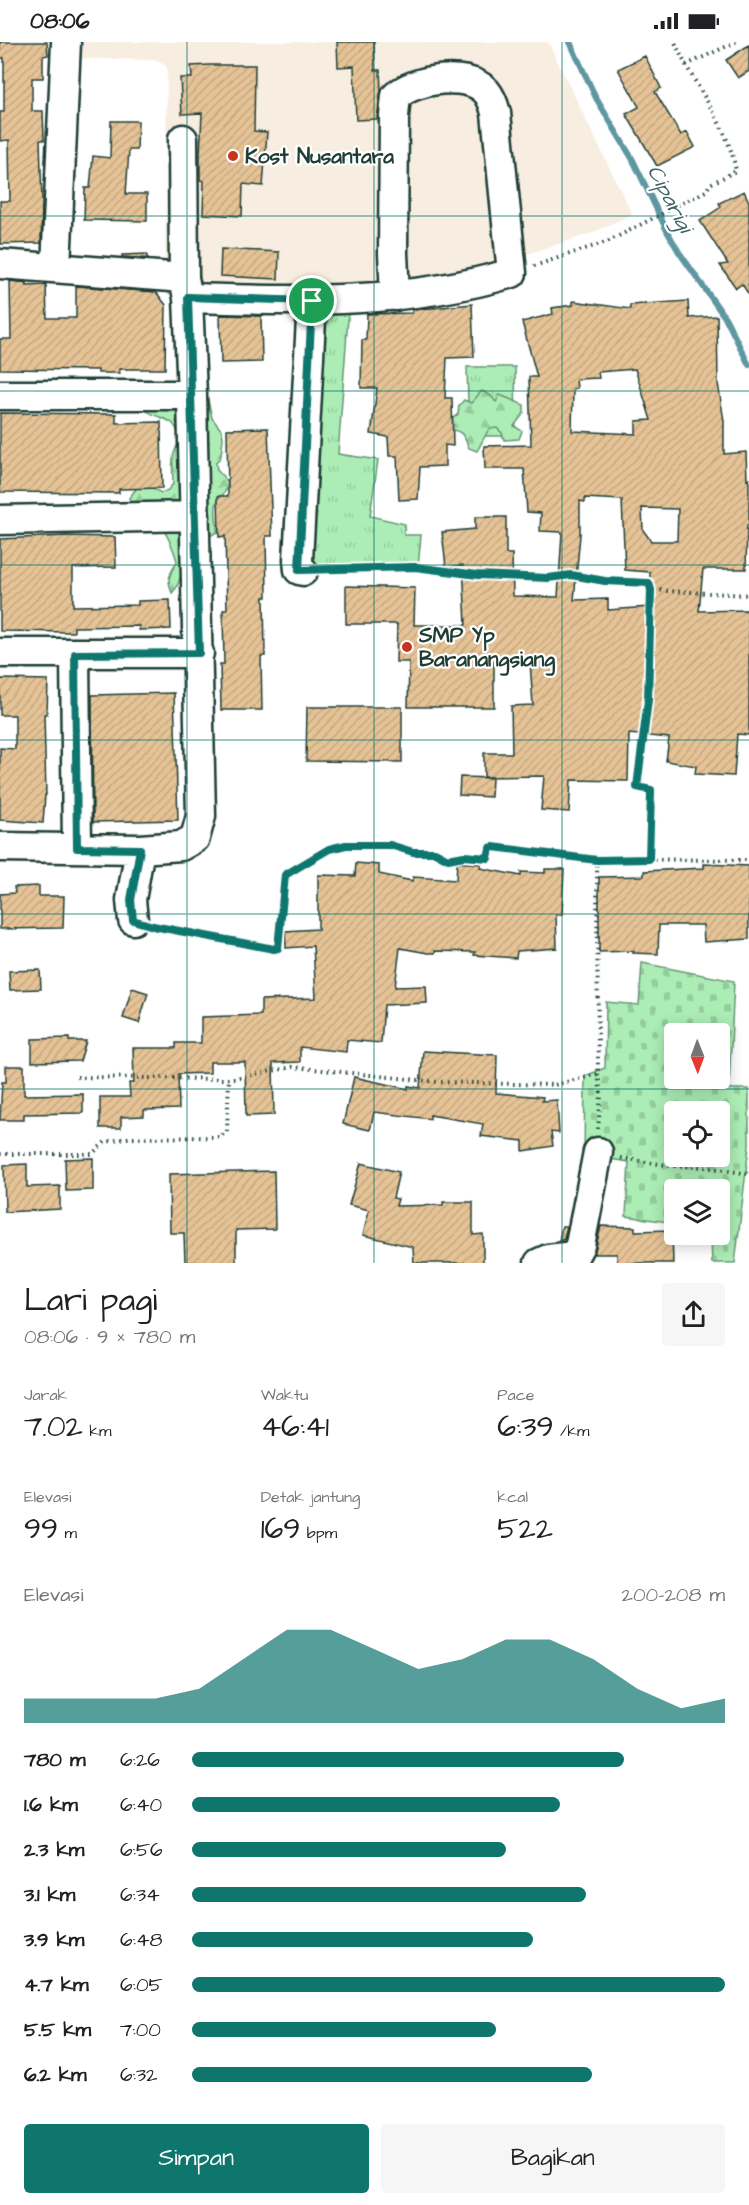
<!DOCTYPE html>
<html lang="id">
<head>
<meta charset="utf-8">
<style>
	body { margin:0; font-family:"Architects Daughter",sans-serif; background:#f6f6f6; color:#202124; height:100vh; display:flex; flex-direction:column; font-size:22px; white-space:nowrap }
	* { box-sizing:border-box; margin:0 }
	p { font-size:20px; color:#757577 }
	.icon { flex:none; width:33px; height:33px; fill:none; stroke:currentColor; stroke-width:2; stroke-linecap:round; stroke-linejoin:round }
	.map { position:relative; height:1221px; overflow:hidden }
	.panel { display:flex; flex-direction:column; background:#fff; flex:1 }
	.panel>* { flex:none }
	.needle { width:39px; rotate:179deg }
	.buttons { position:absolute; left:664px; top:981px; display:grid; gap:12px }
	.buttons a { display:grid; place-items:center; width:66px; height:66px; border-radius:6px; background:#fff; box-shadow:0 3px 15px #0003; font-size:30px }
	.pin { position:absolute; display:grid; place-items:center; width:51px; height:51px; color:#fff; margin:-26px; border:3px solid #fff; border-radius:50%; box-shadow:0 2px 6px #0007 }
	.round { display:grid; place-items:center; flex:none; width:63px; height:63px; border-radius:6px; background:#f6f6f6 }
	.head { display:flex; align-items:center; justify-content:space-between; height:102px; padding:0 24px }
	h1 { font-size:33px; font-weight:600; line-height:45px }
	.stats { display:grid; grid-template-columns:repeat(3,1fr); gap:9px; height:102px; padding:6px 24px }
	.stats div { display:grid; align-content:center }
	.stats b { font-size:30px; font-weight:600 }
	.stats small { font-size:16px; font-weight:400 }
	.stats p { font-size:16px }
	.chart { height:168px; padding:12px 24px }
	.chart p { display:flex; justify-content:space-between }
	.chart svg { width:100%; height:108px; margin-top:6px; fill:#0f766e; opacity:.7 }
	.button { display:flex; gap:12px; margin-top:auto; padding:12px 24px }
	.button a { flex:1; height:69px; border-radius:6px; background:#0f766e; color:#fff; font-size:24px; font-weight:600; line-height:69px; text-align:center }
	.button a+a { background:#f6f6f6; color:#202124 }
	ul { padding:0 24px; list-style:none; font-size:20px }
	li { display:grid; grid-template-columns:96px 72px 1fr; align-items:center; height:45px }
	li i { height:15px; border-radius:8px; background:#0f766e }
	.status { display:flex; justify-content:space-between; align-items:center; height:42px; padding:0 30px; background:#fff; direction:ltr }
	.status svg { height:16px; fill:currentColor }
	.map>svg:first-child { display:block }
</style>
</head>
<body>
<div class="status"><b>08:06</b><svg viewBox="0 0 49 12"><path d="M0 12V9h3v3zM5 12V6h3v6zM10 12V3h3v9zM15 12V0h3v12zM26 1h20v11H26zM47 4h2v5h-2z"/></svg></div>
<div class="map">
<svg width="749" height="1221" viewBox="0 0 749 1221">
	<defs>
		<pattern id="grass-tufts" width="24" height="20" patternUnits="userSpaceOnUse" patternTransform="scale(1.5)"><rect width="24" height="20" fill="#acedb6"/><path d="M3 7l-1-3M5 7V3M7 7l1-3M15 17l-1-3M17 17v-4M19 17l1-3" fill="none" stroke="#94cc9d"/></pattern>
		<pattern id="forest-firs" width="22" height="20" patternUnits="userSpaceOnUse" patternTransform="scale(1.5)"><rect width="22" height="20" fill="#acedb6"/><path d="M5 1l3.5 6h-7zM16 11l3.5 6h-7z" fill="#94cc9d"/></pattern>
		<pattern id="cemetery-stones" width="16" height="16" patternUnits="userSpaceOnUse" patternTransform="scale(1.5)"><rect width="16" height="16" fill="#acedb6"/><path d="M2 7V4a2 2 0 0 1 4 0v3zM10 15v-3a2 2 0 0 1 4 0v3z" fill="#94cc9d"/></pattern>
		<pattern id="building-hatch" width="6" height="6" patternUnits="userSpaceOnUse" patternTransform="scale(1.5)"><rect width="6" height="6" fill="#e5c396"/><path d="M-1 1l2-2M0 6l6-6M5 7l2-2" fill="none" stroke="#c4a882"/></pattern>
	</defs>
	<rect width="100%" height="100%" fill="#fff"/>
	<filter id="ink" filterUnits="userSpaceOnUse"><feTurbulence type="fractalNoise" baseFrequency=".0167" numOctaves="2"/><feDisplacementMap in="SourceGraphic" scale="12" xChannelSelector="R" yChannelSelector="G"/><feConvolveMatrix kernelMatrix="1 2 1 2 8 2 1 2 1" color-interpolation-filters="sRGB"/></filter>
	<g filter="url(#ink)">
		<path fill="#f7ede0" d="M56,0H548L632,172L592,191L453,236L352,248L189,250L165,224L167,25L158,18L55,16Z"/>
		<path fill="url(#grass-tufts)" stroke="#669575" stroke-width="1.5" d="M300,263H349L338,412L378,418L370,474L405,482L404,493H421L418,525L302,526Z
			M467,325H515L516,394H469Z"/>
		<path fill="url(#forest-firs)" stroke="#669575" stroke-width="1.5" d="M482,349L490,353L496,360L500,353L524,363V371L514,384L522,389L519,397L504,398L502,391L497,386L489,387L477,409L469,406C464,394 462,387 448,388L452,377L458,372L459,364L464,358L471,361Z
			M207,354L212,376L222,389L223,396L221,414L216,421L217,428L228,440C227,452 221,452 217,460C213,468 218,481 217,490L210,494L207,486L210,479L208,470L186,458L177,460L172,467L184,482L182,530L177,545L172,551C166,538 170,531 177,520C176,513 168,494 164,489C153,477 134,473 129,456L139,443H147L161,451L168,448L173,442C173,427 170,414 179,401C178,373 163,380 145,368V359L176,364L178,372L176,380L180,386L200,357Z"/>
		<path fill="url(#cemetery-stones)" stroke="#669575" stroke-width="1.5" fill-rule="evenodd" d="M642,921L734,939L729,1047H749V1104L735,1221H712L711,1197H682V1193L720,1192V1148H675V1181L626,1174L629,1120L584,1113L585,1034L605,1026L606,960L639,963ZM675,992H720V1036H675ZM675,1070H720V1114H675Z"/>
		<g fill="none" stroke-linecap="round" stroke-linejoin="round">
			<path stroke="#5f97a1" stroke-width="6" d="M570,0L596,56L633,118L667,189L679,210L726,277L749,323"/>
		</g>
		<path fill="url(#building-hatch)" stroke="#1f3d34" stroke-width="1.5" fill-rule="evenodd" d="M0,0H47L48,13L43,14V36H32V69H43L44,98H40L42,158L41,201L0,202V159H10L9,98L0,99V70H4V16H0Z
			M337,0H374L375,28H380L381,48L377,77L356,78L354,24L338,25Z
			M749,3V29L738,36L726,18Z
			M645,14L661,46L655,50L681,93L687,90L695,105L657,124L626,72L639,65L618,27Z
			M209,23H255L254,89L267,90L263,144L243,142L242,174L203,172L204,139L200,138V112L202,71L182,72L180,36H192L191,24Z
			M111,79H138L137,108H129L126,152H147V179L84,178L85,146H90L93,114L110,116Z
			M744,149L749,160V253L742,242L736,246L720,223L728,222L700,179L721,165L719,161Z
			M221,207L279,210L278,237L220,234Z
			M147,212V216L152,217L122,215V213Z
			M10,239L27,241V244L46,243L47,276H76V244L156,250L166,263L165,327H119V331H98V328L0,327V297H11Z
			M573,259L630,267V263L688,259L689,276L717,274L718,341L724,379V412L746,410L747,438L749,437V483H747L746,527H703L699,569L747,568L749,590V693L737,692L734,734L695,732L696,724L666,719L669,696L629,692L628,739L571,738L569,770L541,768L544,734L484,735V711H512L511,664L533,663L530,620H494V665H408L409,620H396L397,582H346V544L415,546L414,583H466L463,523L446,525L442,490L475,487V475H506V512H512L513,554L558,555L562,490L540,489L541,471L527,470L524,427H485L484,404L531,403L529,335H537L522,280L553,272L552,266L573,263ZM635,327L651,378L636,379V392L572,389L573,347L577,346L576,337L599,336L598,330ZM585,456L622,458L625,528L650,530V565L608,568V557L574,558L580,493V459L585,460ZM642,466L678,467L677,499H651L643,488Z
			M472,262L474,315L447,316L445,356H452L453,404L445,403V424L420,425L418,457L399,458L397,414H389L388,395L371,392L377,346H361L362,298H366L367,272L412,271V268Z
			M220,273L261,274L262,320L221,321Z
			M0,371L116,372V381L161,380L162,446L119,447V451L0,450Z
			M268,386L272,494H266L267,555H264L265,614H261L262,668H221L220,622H224L223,568H227L225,494L219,495L218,454H228L227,387Z
			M65,494L115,495L116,525L73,526V564L138,563V559L170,558L171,587L139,588V584L74,585V590L0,589V497Z
			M0,637L48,638L47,672H44L46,753H45L43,781L0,778V706L15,707V673H0Z
			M174,651L178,778L93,780L92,653Z
			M307,665H402V720L306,719Z
			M460,735L492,736L491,755L459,753Z
			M457,820L481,822L480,826L521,834V830L545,831V827H564L562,873H556L557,906L517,909L516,916L474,913L475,910L435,909V911H428L400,906L395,945L426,944L427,961L384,963L381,1001L347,998L346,1010L300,1005V1020L273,1021L274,1073L246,1074L245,1020H210V1031L178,1032L179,1067L144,1068V1074L121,1075V1086H100V1055H130L129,1041H134L133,1006H176V1001H201V975L261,973V958L316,956L313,904L286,906L285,889L318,887V833L355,834L356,821L379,823V832L412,839L413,835L456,838Z
			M704,822L749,824V897L704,900L703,883H659L658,912L633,911L634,909L599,910V835L644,834V829L704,826Z
			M39,844V854H64L63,886L0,887V852L15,851L14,845Z
			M40,928L41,947L10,948L9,929Z
			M132,946L148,951L139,981L123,976Z
			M69,996V999H86L80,1019L32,1020V997Z
			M423,1009L497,1013L496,1051L543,1055L542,1059L557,1058L559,1091L551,1090L553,1104L523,1109V1099L481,1094L483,1082L430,1073V1077L374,1070L370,1088L343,1082L354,1035L408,1047V1044L420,1046Z
			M6,1024H24V1053L83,1052V1071L24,1072V1078H0L2,1040H6Z
			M93,1116V1148L66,1149L65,1117Z
			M361,1121L399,1130L393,1156L398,1157L396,1164L443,1163V1160H473V1193L483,1192V1221H414L413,1205L363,1193L369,1168L349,1163Z
			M27,1122V1145L60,1144V1167L5,1170L4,1123Z
			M274,1129L275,1187L236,1188V1221L185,1220L184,1191H170L169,1132Z
			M562,1184H567L564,1197L559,1199Z
			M601,1184L635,1185V1189L672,1188L673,1221H617V1212H594Z"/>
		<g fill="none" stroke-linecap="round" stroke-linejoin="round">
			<g stroke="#1f3d34" stroke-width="33">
				<path id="minor" d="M183,97L184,236
					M0,222L184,236L188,256L192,353L201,774L195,796L181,804L140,807L0,805
					M56,226L66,0
					M188,256C300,259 403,263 512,231L496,71C494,63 492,56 486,49C467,29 415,37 396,54L394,74L393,211L395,254
					M0,353H192
					M0,478L195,474
					M303,529L299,528L298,518L312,259
					M0,611H199
					M75,612L77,806
					M133,878L131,858L140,807
					M539,1221L548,1217L574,1214L580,1203L598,1110"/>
			</g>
			<path stroke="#1f3d34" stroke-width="4" stroke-dasharray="1.5 4.5" stroke-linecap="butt" d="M686,23L736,0
				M534,224L609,199L706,149L710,142L736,129C728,81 693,44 675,0
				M326,528L415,525L479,533L548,536L571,533L605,539L648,540L650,548L749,553
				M649,817L651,751V748L637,745L648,658L650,548
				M154,884L274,907L277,906L285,833L329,806L346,803H390L413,810H435L448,817L464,814L488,816L490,806L493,805L597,817L749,818
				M77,1035L229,1037L293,1025L438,1040L554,1043L598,1032L597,817
				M598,1087L601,1054L598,1032
				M0,1112H92L105,1100L127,1096L220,1095L227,1089L229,1037
				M621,1116L672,1124L706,1125L749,1132"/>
			<use href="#minor" stroke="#fff" stroke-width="28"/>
		</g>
	</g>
	<g fill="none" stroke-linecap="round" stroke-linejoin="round" filter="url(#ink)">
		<g stroke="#fff" stroke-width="12">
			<path id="route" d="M188,255L312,259L299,528L415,525L478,533L548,536L571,533L605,539L649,541L651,548L648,658L637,745L651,748V751L649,817L597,818L493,805L490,806L488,816L464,814L448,817L435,810H413L390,803H346L329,807L285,833L278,906L274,907L153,884L133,878L131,858L140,807L77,806L75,612L199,611Z"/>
		</g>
		<use href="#route" stroke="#0f766e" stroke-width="8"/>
	</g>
	<path fill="none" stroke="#0f766e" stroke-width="1.5" stroke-opacity="0.55" d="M187,0V1221M374,0V1221M562,0V1221M0,174H749M0,349H749M0,523H749M0,698H749M0,872H749M0,1047H749"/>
	<g fill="#c8321e" stroke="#fff" stroke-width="2">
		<circle cx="233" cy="114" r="6"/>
		<circle cx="407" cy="605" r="6"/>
	</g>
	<g text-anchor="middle" stroke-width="4.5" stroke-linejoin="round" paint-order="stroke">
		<g font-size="21" font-weight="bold" fill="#1f3d34" stroke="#fff" text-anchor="start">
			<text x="245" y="121">Kost Nusantara</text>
			<text x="419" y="600">SMP Yp<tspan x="419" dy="24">Baranangsiang</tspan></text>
		</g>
		<g font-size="22" font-style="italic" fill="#3a6262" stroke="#fff">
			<text transform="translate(671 156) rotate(62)" y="8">Ciparigi</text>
		</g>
	</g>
</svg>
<div class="buttons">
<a><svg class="needle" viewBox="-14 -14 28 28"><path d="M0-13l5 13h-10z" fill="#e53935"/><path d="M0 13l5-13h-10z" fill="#757577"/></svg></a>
<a><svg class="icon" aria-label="locate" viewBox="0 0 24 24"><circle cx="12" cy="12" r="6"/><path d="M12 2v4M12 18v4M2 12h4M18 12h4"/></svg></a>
<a><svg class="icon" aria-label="layers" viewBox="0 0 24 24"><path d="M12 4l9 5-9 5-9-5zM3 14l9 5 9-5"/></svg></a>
</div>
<div class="pin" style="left:312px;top:259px;background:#1e9e55"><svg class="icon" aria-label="arrive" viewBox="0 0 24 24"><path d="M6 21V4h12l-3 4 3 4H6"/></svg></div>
</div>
<section class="panel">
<div class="head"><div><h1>Lari pagi</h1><p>08:06 · 9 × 780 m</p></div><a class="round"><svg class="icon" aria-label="share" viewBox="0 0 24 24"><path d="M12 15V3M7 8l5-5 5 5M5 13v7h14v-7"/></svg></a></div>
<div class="stats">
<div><p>Jarak</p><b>7.02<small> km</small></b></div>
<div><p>Waktu</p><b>46:41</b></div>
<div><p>Pace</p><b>6:39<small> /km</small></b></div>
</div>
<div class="stats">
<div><p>Elevasi</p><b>99<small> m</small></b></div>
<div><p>Detak jantung</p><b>169<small> bpm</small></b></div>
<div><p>kcal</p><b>522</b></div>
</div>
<div class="chart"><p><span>Elevasi</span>200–208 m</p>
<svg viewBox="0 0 160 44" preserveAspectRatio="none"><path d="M0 44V34L10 34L20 34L30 34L40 30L50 18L60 6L70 6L80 14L90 22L100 18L110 10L120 10L130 18L140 30L150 38L160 34V44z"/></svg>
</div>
<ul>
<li><b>780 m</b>6:26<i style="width:81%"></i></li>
<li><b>1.6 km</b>6:40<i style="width:69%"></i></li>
<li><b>2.3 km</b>6:56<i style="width:59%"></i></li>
<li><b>3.1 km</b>6:34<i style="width:74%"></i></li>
<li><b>3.9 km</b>6:48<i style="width:64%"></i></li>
<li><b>4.7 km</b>6:05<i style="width:100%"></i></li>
<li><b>5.5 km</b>7:00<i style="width:57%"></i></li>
<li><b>6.2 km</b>6:32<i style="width:75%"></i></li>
</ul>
<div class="button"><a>Simpan</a><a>Bagikan</a></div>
</section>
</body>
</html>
